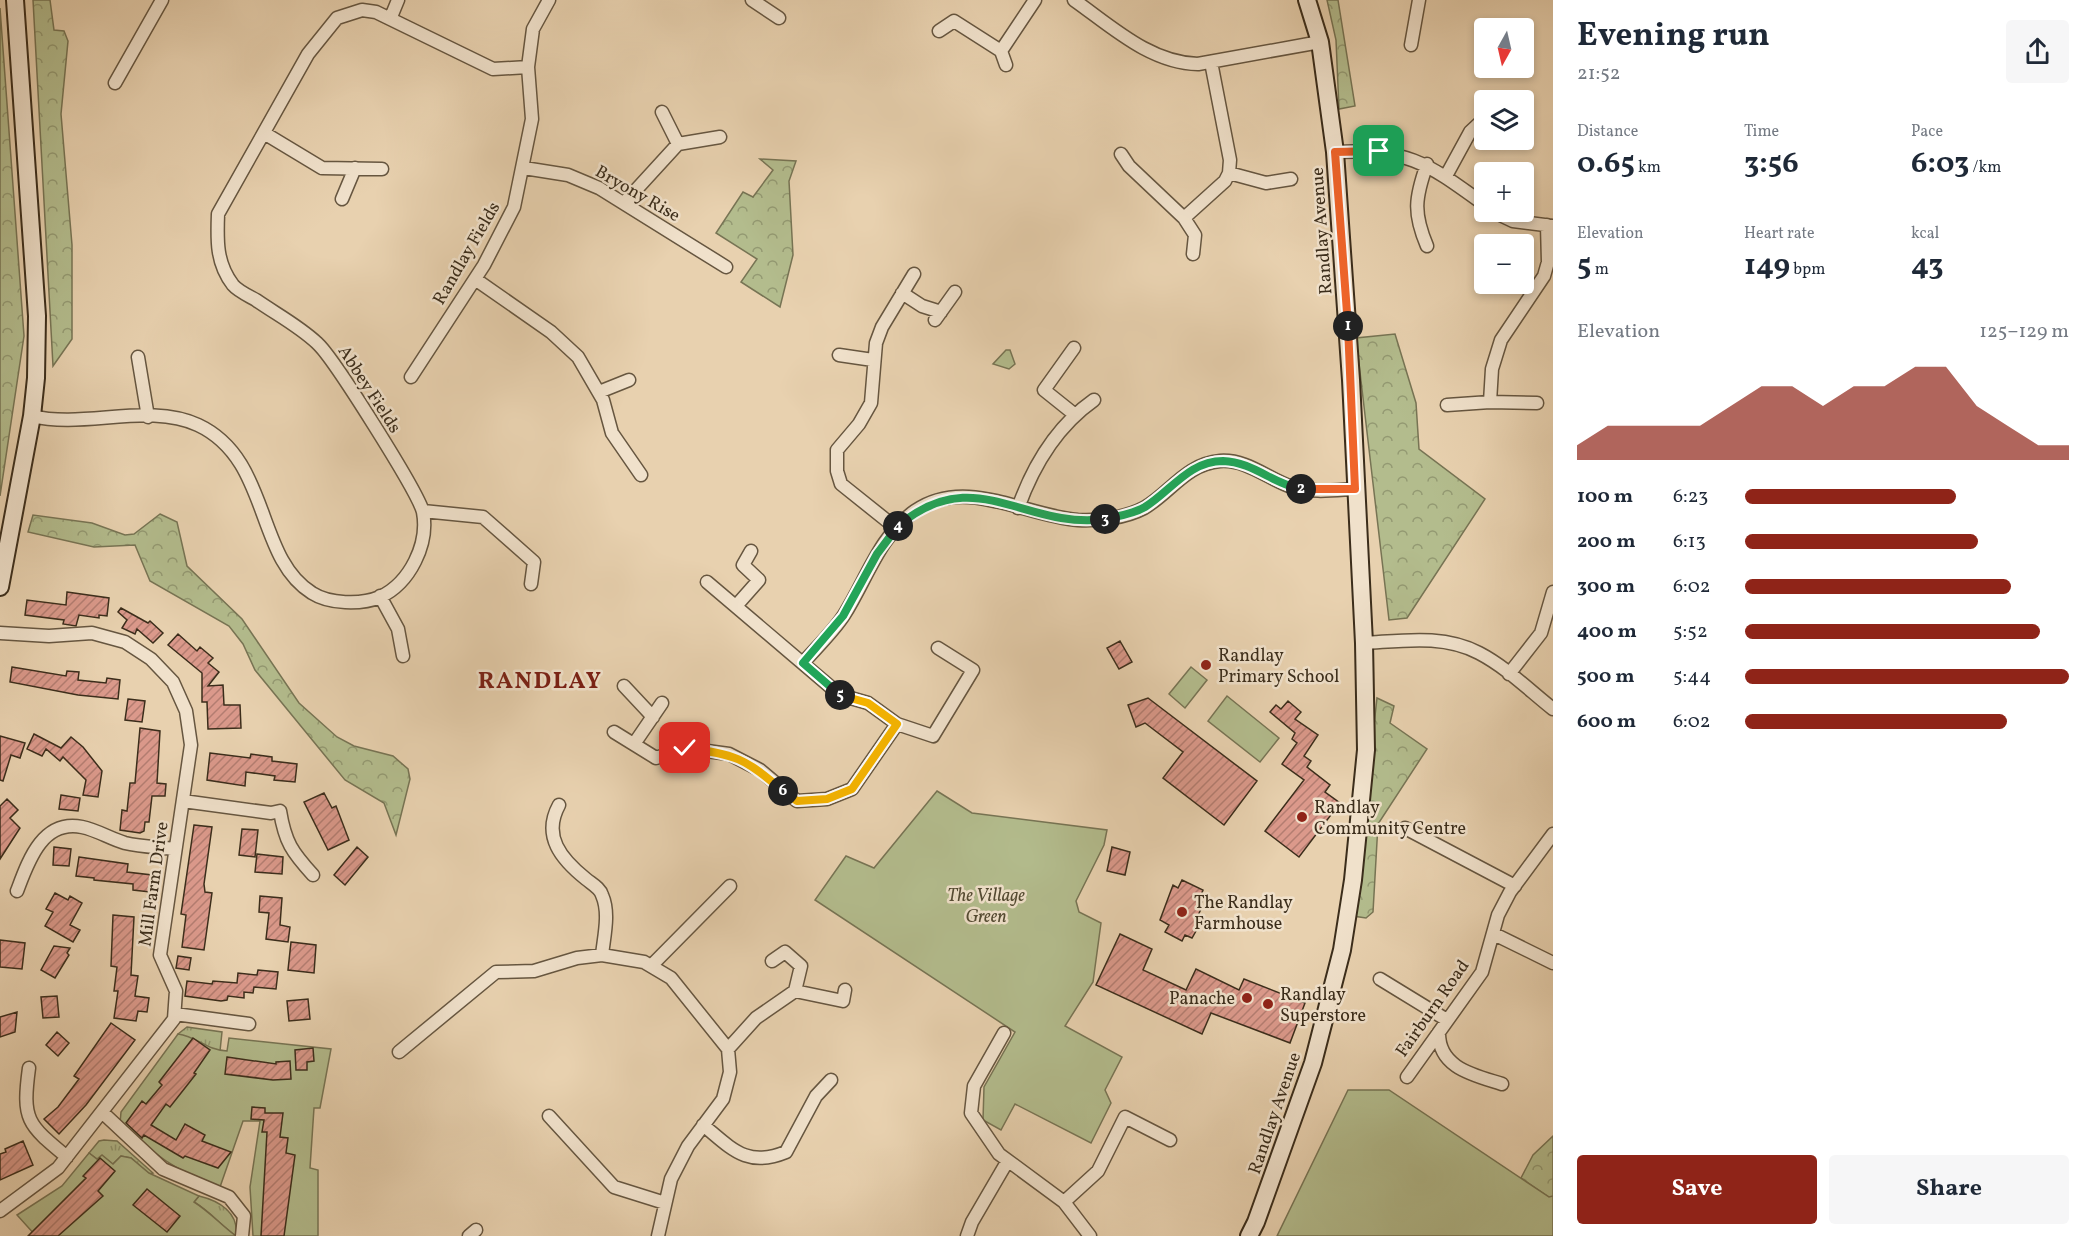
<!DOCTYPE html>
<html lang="en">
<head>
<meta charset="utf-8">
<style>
	body { margin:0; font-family:Vollkorn,serif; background:#f6f6f7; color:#1f2937; height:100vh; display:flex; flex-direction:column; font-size:22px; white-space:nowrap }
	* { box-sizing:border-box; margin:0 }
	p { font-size:20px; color:#747a83 }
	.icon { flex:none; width:33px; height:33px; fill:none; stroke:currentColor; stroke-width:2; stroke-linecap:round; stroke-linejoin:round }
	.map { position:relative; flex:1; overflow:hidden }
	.panel { display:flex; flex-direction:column; background:#fff; width:540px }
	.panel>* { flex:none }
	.needle { width:39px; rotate:188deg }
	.controls { position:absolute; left:1474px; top:18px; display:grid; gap:12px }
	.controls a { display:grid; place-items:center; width:60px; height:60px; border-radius:6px; background:#fff; box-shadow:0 3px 9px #0003; font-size:30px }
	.pin { position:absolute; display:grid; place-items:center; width:51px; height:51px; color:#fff; margin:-26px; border-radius:12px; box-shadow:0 3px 9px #0006 }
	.km { position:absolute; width:30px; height:30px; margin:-15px; border-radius:50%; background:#222; color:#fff; font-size:16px; line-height:30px; text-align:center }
	.round { display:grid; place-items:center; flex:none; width:63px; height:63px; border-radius:6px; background:#f6f6f7 }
	.overview { display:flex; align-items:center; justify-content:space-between; height:102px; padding:0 24px }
	h1 { font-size:33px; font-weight:700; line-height:45px }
	.metrics { display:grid; grid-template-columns:repeat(3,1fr); gap:9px; height:102px; padding:6px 24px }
	.metrics div { display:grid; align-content:center }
	.metrics b { font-size:30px; font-weight:700 }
	.metrics small { font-size:16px; font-weight:400 }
	.metrics p { font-size:16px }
	.chart { height:168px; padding:12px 24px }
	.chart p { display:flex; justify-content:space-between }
	.chart svg { width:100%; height:108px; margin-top:6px; fill:#8f2418; opacity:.7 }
	.primary-button { display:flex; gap:12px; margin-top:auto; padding:12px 24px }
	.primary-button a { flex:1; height:69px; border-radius:6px; background:#8f2418; color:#fff; font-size:24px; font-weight:700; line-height:69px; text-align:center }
	.primary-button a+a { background:#f6f6f7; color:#1f2937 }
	ul { padding:0 24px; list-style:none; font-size:20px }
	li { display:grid; grid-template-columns:96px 72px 1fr; align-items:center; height:45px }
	li i { height:15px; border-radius:8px; background:#8f2418 }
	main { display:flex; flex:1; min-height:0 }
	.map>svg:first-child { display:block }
</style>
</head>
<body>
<main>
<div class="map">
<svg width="1553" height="1236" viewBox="0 0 1553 1236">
	<defs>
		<pattern id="grass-tufts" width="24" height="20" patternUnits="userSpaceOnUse" patternTransform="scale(1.5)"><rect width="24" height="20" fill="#b3bc8d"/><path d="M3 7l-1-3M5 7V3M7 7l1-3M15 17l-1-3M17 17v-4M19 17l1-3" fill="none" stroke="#939972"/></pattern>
		<pattern id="forest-crowns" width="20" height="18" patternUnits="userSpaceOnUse" patternTransform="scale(1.5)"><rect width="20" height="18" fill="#b3bc8d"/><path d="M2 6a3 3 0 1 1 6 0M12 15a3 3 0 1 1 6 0" fill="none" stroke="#939972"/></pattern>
		<pattern id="building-hatch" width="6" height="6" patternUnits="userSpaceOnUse" patternTransform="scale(1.5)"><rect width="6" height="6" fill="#db998b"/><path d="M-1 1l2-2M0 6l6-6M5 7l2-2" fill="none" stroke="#b37d71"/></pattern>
	</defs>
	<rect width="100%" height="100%" fill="#e8d1af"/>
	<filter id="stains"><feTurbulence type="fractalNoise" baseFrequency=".00333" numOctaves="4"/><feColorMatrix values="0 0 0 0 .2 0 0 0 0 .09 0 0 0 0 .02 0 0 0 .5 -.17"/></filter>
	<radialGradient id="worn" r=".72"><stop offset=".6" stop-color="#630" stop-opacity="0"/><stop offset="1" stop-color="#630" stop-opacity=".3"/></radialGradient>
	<path fill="url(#grass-tufts)" stroke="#777454" stroke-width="1.5" d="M187,1027L222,1032L220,1051L207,1048L178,1034Z
		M104,1140L117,1141L153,1173L149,1174L131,1158L121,1156L113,1164L97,1159L89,1153L99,1141Z
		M199,1196C220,1201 239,1213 236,1236C221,1225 210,1212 194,1202Z"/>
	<path fill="url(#forest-crowns)" stroke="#777454" stroke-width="1.5" d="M33,0H50L54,30L64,31L68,41L61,114L72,245V339L53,366Z
		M1327,0H1338L1355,106L1339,109L1336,40Z
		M0,8L24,336L0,496Z
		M760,159L796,161L789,181L793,255L780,307L741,282L757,259L716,233L743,192L753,197L773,170Z
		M1395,334L1416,403L1419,449L1485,499L1407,618L1389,620L1356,338Z
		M160,514L177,522L187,566L242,619L299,703L337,737L354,746L393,756L408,769L410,779L396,835L384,803L345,780L255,670L243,644L229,626L150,581L135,545L94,547L28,532L33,515L92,523L125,535L134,534Z
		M1377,698L1394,706L1390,723L1427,749L1378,824L1373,912L1366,918L1353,916Z
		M1553,1136V1236H1506L1549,1197L1521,1178L1533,1155Z"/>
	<path fill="#b3bc8d" stroke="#777454" stroke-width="1.5" d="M1006,350H1010L1015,364L1009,369L993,364Z
		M1191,667L1207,680L1185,708L1169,694Z
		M1227,696L1279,738L1260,762L1208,721Z
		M937,791L972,813L1107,830L1104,845L1076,901L1079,912L1101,923L1093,982L1065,1026L1122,1057L1105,1090L1111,1103L1091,1143L1015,1104L1001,1130L983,1120L984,1087L1015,1032L815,900L846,856L874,868Z
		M178,1034C198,1037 206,1050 227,1051L229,1038L331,1049L320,1108H314L310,1168L318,1170V1236H253L250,1187L260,1121H243L220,1187C173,1170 157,1156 120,1123L121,1112Z
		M1348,1090H1389L1549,1197L1553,1196V1236H1277Z
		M89,1153L97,1159L102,1155L113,1164L121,1156L131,1158L149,1173L199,1196L194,1202C210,1212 221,1225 236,1236H36L17,1215L62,1186Z"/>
	<path fill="url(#building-hatch)" stroke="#3b2d1b" stroke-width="1.5" d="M67,592L109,598L107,616L99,615V618L79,615L76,626L63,624L64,620L25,615L27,600L66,605Z
		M121,608L148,623L150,621L163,633L153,643L137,629L135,634L122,628L127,620L118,612Z
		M178,634L197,651L200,647L213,658L208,663L219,672L208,686L223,685L224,705H240L241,728L208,729L207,702H202V673L168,645Z
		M1120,641L1132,662L1119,669L1107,648Z
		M12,667L66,676L67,671L79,672L78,680L106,683L107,678L120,680L118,699L78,695L10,682Z
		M1148,698L1257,781L1224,825L1163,778L1183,752L1145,723L1136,727L1128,705Z
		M128,699L145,701L142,722L125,720Z
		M1288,701L1301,712L1295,719L1318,735L1304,756L1311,761L1307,767L1330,785L1325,792L1340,803L1299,857L1265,831L1304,780L1282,764L1297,743L1292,739L1295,733L1270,712L1276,705L1281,709Z
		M140,728L160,731L157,783L166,784L165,796H152L149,822H145L144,831L140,833L120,830L122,810L127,811L130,783H135Z
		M34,734L61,748L71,737L83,747L102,771L98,797L83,795L86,780L63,757L60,761L46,749L42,756L27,749Z
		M0,736L25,743L20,758L11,755L3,781L0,780Z
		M210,753L250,758L251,754L272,757V761L297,764L295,782L274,780L275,776L246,772L245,786L207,780Z
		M324,793L332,808L336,806L349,840L328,850L304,802Z
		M61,795L80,798L78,811L59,809Z
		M7,799L18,810L10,818L20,828L0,859V806Z
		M194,825L212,827L204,884L205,892L212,893L204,950L182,947L186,915L181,914Z
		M242,829L258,830L255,857L239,855Z
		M54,847L71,849L69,866L53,865Z
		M357,847L368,857L345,885L334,875Z
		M1112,847L1130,852L1125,875L1107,871Z
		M257,854L283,857L282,874L255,872Z
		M79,857L128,864L127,872L152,875L150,892L133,890V884L94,880V878L76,876Z
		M1182,880L1203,890L1199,900L1202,902L1199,907L1201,909L1195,922L1200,924L1192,938L1185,935L1182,941L1165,932L1169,925L1160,920L1173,885L1178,888Z
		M55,893L68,900L70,896L82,903L70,925L80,930L73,942L45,926L53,912L46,909Z
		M260,896L282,898L280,925L290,927L288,942L266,939L269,913L259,912Z
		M113,915L134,917L131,975L138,976L135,996L149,998L147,1012L138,1011L136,1021L114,1018L118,991H114L117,967L111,966Z
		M1120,934L1152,949L1143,970L1186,990L1196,969L1239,990L1244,979L1305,1003L1290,1043L1211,1013L1202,1034L1096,985Z
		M0,940L25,943L22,969L0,967Z
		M291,942L316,945L314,973L288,970Z
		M54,946L70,948L67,953L69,955L55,978L41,970Z
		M178,956L191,958L189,970L176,968Z
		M258,970L278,972L276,989L254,987L253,993L244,992V998L228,996L227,1000L221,1001L185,996L187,981L212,984L213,981L237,983L238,973L257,975Z
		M57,996L59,1017L43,1018L41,997Z
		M308,999L310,1019L289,1021L287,1001Z
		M17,1012L15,1032L0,1037V1017Z
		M111,1023L135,1040L86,1105L59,1134L44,1119L58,1107L79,1079L74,1076Z
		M57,1032L69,1043L58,1056L46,1045Z
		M193,1038L210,1050L194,1073L196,1074L170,1107L166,1104L151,1125L176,1140L185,1124L205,1135L202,1141L231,1152L218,1168L185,1156L183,1158L144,1135L142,1138L126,1123L142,1101L146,1104L162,1085L159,1082Z
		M313,1048L314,1061L307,1062V1070H296L295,1050Z
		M227,1057L276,1064V1062L290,1061L291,1079L273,1080L225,1074Z
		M252,1107L265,1108V1113H283L280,1137L288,1138L286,1153L295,1155L284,1236H261L267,1132H262L264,1120L251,1119Z
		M23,1141L33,1165L0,1180V1154L6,1152L5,1149Z
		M100,1158L115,1171L98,1191L103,1196L58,1236H28L86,1178L83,1176Z
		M147,1189L180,1216L167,1232L133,1205Z"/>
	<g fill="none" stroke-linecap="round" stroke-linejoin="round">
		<g stroke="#665640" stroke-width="15">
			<path id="street" d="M752,0L779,18
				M1074,0C1111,26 1150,63 1198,64L1320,42
				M391,17L398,0
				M939,31L954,21L1001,51L1006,65
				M1411,45L1419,0
				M1001,51L1035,0
				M115,83L162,0
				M662,112L678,144
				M264,133L322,168L382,169
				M1335,152C1409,148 1428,164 1485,205
				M1121,154L1129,166L1184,218L1225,181L1229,173L1230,160L1211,62
				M1427,164C1415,198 1413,213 1427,246
				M524,168L568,175L599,188L726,267
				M1229,173L1266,183L1291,179
				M1446,176L1470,132L1485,118
				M342,199L355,168
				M624,203L678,144L720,137
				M1494,212L1513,221L1553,226
				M1184,218L1195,235L1193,254
				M475,279L551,332L578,357L603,400L612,433L641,475
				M902,293L922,306L941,312
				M935,320L955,292
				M1074,348L1044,390L1074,414
				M839,355L873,360
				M138,357L148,417
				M411,377L484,265L514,207L532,119L528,67L533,29L549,0
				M599,392L629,380
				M1537,403L1490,402L1492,369L1501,340L1544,276L1548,262L1547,225
				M1447,405L1490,402
				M32,416C84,429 149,402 198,425C271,459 255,558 312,593C329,604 361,605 380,597C410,583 429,544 423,512C418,492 333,357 317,343C299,326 276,314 256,300C249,296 238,291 233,285C216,263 217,240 218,214L308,54L337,18L362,10L376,12L493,69L528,67
				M1018,508C1033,466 1057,426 1094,400
				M423,511L483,517L534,562L531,584
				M896,528L841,484L837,471V450L859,424L871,403L876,343L882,327L914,274
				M707,582L840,695L868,703L897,724L933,736L973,670L938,648
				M380,596L398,629L403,656
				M736,606L759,580L743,565L751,551
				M0,633L49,636L92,633L125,642L151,659L173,682L186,711L191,745L160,955L176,991L174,1019L58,1168L0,1211
				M1364,643C1402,641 1443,634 1479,653C1506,667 1529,690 1553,709
				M803,663C816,648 833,632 844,615C867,579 879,536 915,511C966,476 1024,516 1078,520C1099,521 1125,518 1144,508C1171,492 1186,464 1220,461C1247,459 1268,479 1292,487C1312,493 1335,490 1355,489
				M1509,674L1541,633L1553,592
				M624,686L653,717
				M614,732L656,758L685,748L729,754L760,770L797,801L827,799L852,789L897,724
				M634,744L662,703
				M183,801L271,813L280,811C285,842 292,852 313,875
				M559,805C542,836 561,859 586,879C592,884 600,888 602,895C610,913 604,936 602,955
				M1405,828L1515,886
				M17,891C28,862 42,819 82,827C97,830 111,839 125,843C141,847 159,847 175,849
				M1494,934L1553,963
				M651,966L730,886
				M1380,979L1447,1020
				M795,991L843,1001L845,990
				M175,1014L249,1024
				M1439,1032C1438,1068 1474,1075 1502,1084
				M1004,1033L974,1086L971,1113L999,1154L1064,1202L1090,1236
				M728,1049L756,1018L795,991L801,966L785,952L772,961
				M399,1052L496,972L534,971L577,958L602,955L644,962L671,978L728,1049L730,1072L723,1099L688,1146L671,1179L658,1236
				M29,1068C22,1120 27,1124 67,1157
				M1407,1077L1482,972L1498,915L1510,892L1553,834
				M102,1112L163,1169L229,1197L244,1216L242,1236
				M549,1116L614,1187L665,1203
				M703,1125C732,1149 747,1168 786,1152L816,1096L831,1080
				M1064,1202L1098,1171L1125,1117L1170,1140
				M469,1236L476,1230
				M967,1236L972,1222L1007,1162"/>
		</g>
		<g stroke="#3b2d1b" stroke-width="20">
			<path id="secondary" d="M0,587L32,416L36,378L37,316L15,0
				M1249,1236L1256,1222L1313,1063L1342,950L1353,880L1366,750L1364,643L1351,380L1335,152L1320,42L1307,0"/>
		</g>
		<use href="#street" stroke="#f0e1cb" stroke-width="12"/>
		<use href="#secondary" stroke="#f0e1cb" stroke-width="16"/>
	</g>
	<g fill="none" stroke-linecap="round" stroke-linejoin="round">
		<g stroke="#fff" stroke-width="12">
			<path id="split-1" d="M1348,326L1335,152L1379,151"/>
		</g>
		<g stroke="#fff" stroke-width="12">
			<path id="split-2" d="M1301,489H1355L1348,326"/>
		</g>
		<g stroke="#fff" stroke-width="12">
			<path id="split-3" d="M1105,519C1119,516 1133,514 1145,507C1171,491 1189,461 1223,461C1253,462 1273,484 1301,489"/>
		</g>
		<g stroke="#fff" stroke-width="12">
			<path id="split-4" d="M898,526C975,461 1024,530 1105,519"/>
		</g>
		<g stroke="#fff" stroke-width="12">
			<path id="split-5" d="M840,695L803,663L843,616L877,554L898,526"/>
		</g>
		<g stroke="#fff" stroke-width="12">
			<path id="split-6" d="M783,791L797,801L827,799L852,789L897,724L868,703L840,695"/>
		</g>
		<g stroke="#fff" stroke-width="12">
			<path id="split-7" d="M685,748C735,754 745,758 783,791"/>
		</g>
		<use href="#split-1" stroke="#f0652b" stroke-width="8"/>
		<use href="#split-2" stroke="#f0652b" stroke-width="8"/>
		<use href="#split-3" stroke="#22a559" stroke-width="8"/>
		<use href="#split-4" stroke="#22a559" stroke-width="8"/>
		<use href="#split-5" stroke="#22a559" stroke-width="8"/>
		<use href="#split-6" stroke="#f5b400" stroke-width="8"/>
		<use href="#split-7" stroke="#f5b400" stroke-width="8"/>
	</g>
	<g fill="#8f2418" stroke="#f0e1cb" stroke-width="2">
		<circle cx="1206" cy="665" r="6"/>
		<circle cx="1302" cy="817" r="6"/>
		<circle cx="1182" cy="912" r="6"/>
		<circle cx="1247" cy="998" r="6"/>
		<circle cx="1268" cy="1004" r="6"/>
	</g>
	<g text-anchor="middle" stroke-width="5" stroke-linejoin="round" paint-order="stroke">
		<g font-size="18" fill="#3b2d1b" stroke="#f0e1cb">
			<text transform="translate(638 193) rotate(30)" y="6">Bryony Rise</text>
			<text transform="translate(1321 231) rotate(-94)" y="6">Randlay Avenue</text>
			<text transform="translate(466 253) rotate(-60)" y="6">Randlay Fields</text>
			<text transform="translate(370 389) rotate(57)" y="6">Abbey Fields</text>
			<text transform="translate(153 884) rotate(-82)" y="6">Mill Farm Drive</text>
			<text transform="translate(1432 1008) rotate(-55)" y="6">Fairburn Road</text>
			<text transform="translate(1274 1113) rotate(-71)" y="6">Randlay Avenue</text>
		</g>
		<g font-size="18" fill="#3b2d1b" stroke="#f0e1cb" text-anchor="start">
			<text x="1218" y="661">Randlay<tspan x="1218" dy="21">Primary School</tspan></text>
			<text x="1314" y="813">Randlay<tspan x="1314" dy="21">Community Centre</tspan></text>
			<text x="1194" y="908">The Randlay<tspan x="1194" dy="21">Farmhouse</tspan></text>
			<text x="1280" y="1000">Randlay<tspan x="1280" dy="21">Superstore</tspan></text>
			<text x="1235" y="1004" text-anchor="end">Panache</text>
		</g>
		<g font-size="18" font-style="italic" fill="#534a32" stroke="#f0e1cb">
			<text x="986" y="901">The Village<tspan x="986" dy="21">Green</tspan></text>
		</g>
		<g font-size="24" font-weight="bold" letter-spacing="1.5" fill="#7a1f14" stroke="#f0e1cb">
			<text x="540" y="688">RANDLAY</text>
		</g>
	</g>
	<rect width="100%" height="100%" filter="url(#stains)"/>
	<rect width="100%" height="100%" fill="url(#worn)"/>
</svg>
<div class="controls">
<a><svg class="needle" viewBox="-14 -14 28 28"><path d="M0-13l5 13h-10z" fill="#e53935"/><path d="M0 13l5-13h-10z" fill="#747a83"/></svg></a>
<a><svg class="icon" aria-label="layers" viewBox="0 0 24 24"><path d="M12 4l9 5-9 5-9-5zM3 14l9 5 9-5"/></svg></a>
<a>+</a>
<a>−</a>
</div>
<div class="pin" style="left:1379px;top:151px;background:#1e9e55"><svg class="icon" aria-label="arrive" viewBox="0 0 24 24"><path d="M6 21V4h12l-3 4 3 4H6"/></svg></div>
<div class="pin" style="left:685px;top:748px;background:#d93025"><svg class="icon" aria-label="check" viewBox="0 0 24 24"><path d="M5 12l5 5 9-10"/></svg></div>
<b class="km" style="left:1348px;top:326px">1</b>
<b class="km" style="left:1301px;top:489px">2</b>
<b class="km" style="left:1105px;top:519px">3</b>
<b class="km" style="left:898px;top:526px">4</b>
<b class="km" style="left:840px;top:695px">5</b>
<b class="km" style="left:783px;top:791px">6</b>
</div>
<section class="panel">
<div class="overview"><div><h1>Evening run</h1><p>21:52</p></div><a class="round"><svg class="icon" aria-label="share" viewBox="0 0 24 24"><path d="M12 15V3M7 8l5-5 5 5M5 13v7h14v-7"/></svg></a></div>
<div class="metrics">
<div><p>Distance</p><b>0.65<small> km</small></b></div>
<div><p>Time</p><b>3:56</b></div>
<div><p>Pace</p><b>6:03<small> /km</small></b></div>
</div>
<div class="metrics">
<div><p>Elevation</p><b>5<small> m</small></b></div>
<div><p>Heart rate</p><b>149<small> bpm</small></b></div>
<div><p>kcal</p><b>43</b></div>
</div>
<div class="chart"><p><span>Elevation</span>125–129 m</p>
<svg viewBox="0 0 160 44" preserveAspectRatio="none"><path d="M0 44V38L10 30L20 30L30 30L40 30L50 22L60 14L70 14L80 22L90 14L100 14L110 6L120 6L130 22L140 30L150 38L160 38V44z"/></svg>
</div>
<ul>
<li><b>100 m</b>6:23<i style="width:65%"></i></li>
<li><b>200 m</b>6:13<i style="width:72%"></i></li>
<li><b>300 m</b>6:02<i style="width:82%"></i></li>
<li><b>400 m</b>5:52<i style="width:91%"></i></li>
<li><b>500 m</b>5:44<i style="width:100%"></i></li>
<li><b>600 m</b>6:02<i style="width:81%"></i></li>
</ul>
<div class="primary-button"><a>Save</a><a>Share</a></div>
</section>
</main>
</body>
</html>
